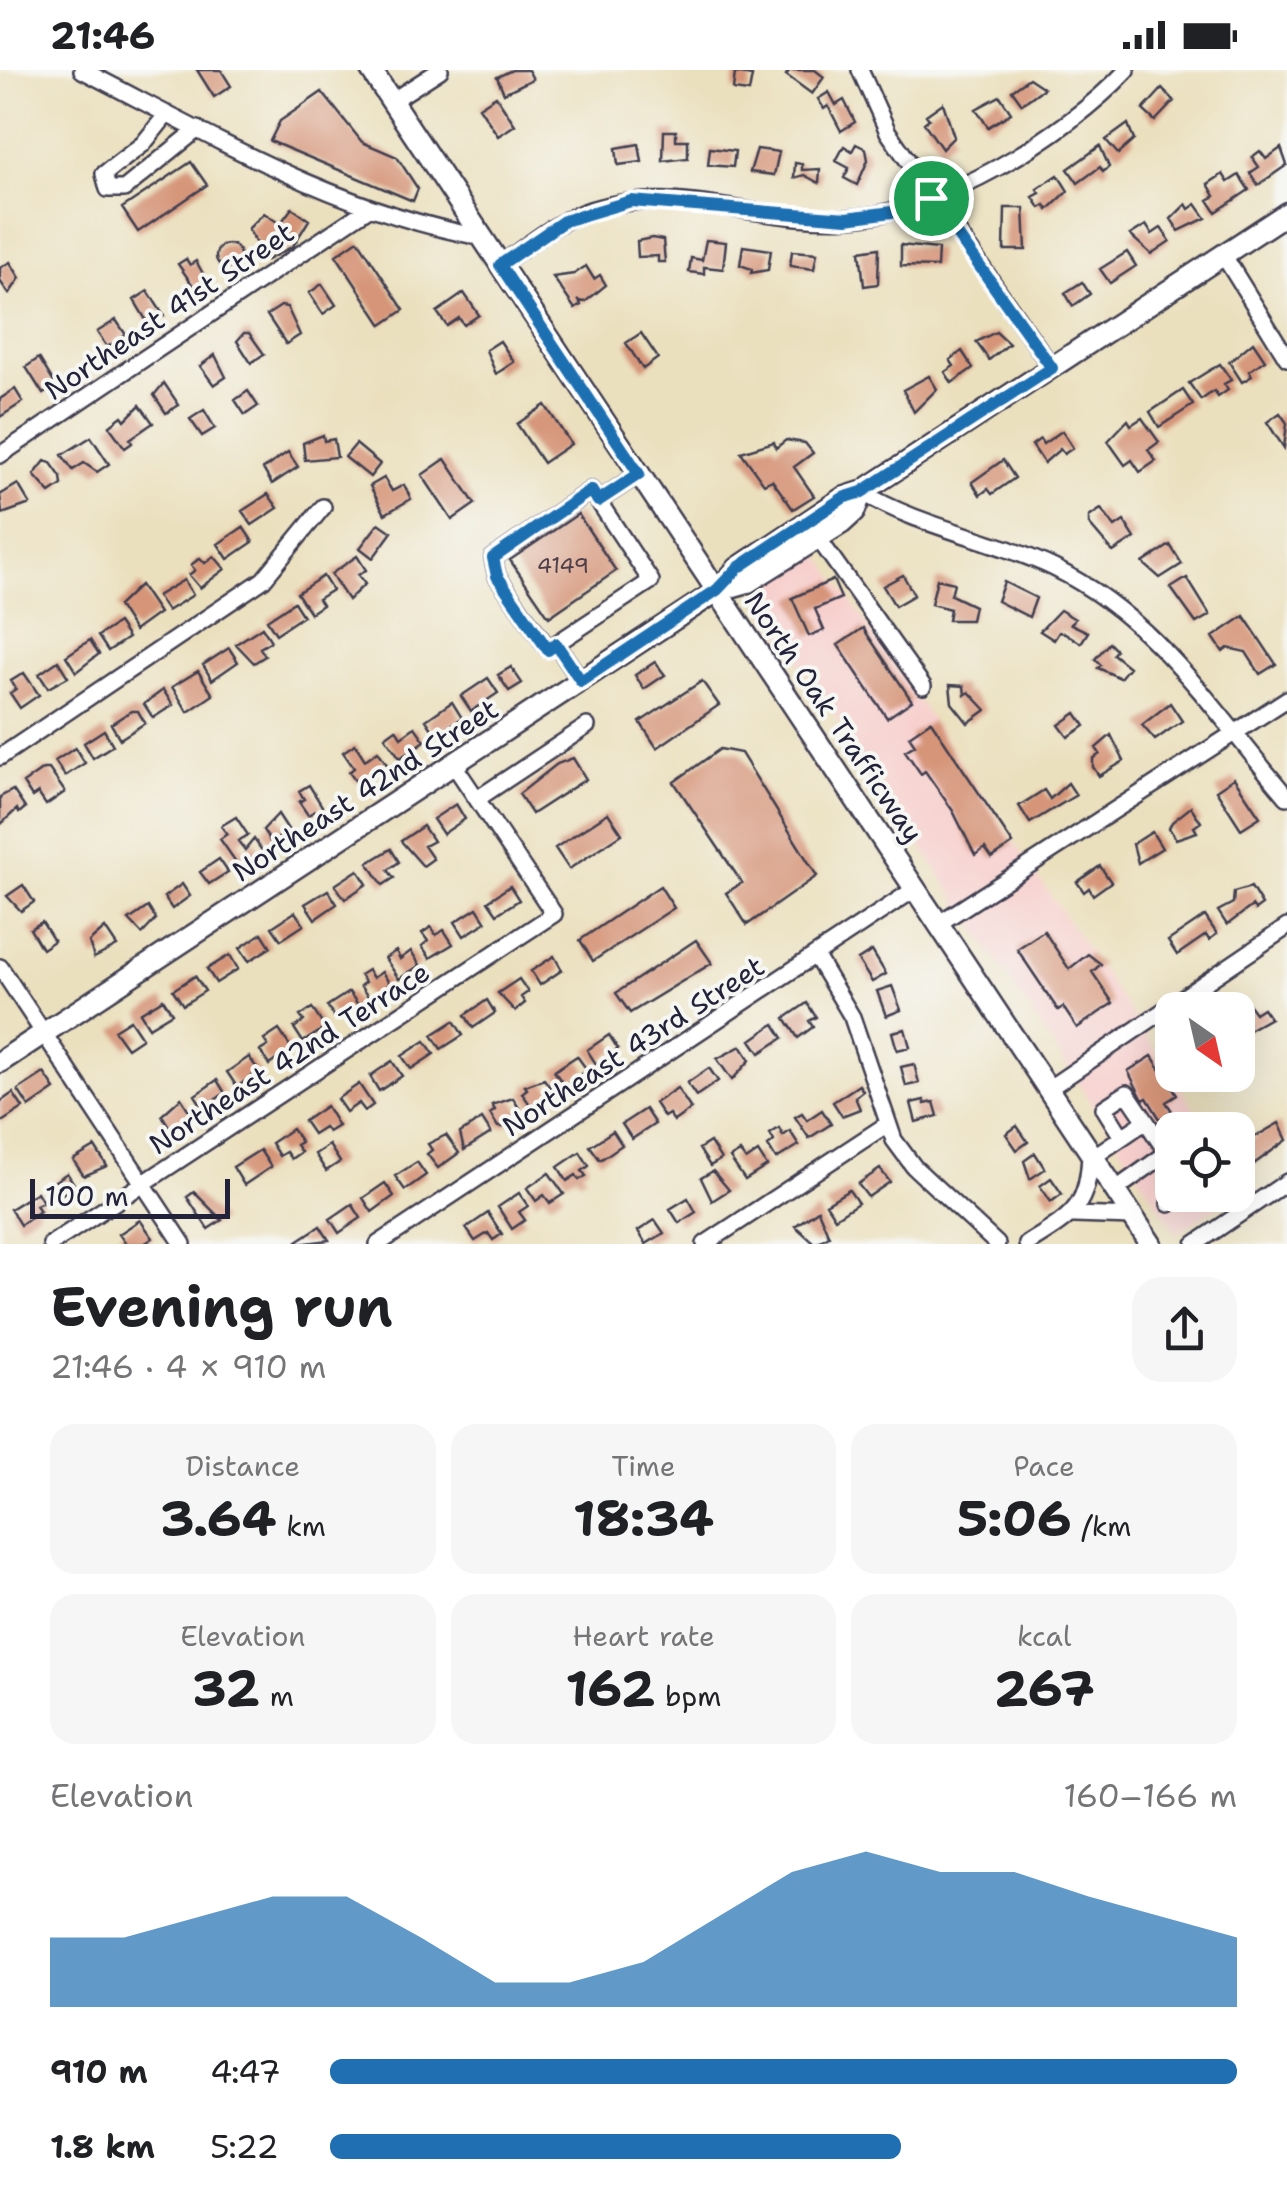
<!DOCTYPE html>
<html lang="en">
<head>
<meta charset="utf-8">
<style>
	body { margin:0; font-family:"Shantell Sans",sans-serif; background:#f6f6f6; color:#202124; height:100vh; display:flex; flex-direction:column; font-size:38px; white-space:nowrap }
	* { box-sizing:border-box; margin:0 }
	p { font-size:32px; color:#757577 }
	.icon { flex:none; width:55px; height:55px; fill:none; stroke:currentColor; stroke-width:2; stroke-linecap:round; stroke-linejoin:round }
	.map { position:relative; height:1174px; overflow:hidden }
	.drawer { display:flex; flex-direction:column; background:#fff; flex:1 }
	.drawer>* { flex:none }
	.needle { width:65px; rotate:146deg }
	.controls { position:absolute; left:1155px; top:922px; display:grid; gap:20px }
	.controls a { display:grid; place-items:center; width:100px; height:100px; border-radius:20px; background:#fff; box-shadow:0 10px 40px #0002; font-size:50px }
	.scale { position:absolute; left:30px; bottom:25px; width:200px; box-sizing:border-box; padding-left:10px; border:5px solid #22223b; border-top:0; font-size:28px; line-height:35px; white-space:nowrap; color:#22223b; -webkit-text-stroke:8px #f6f6f2; paint-order:stroke }
	.pin { position:absolute; display:grid; place-items:center; width:85px; height:85px; color:#fff; margin:-42px; border:5px solid #fff; border-radius:50%; box-shadow:0 2px 10px #0007 }
	.round { display:grid; place-items:center; flex:none; width:105px; height:105px; border-radius:30px; background:#f6f6f6 }
	.head { display:flex; align-items:center; justify-content:space-between; height:170px; padding:0 50px }
	h1 { font-size:55px; font-weight:700; line-height:75px }
	.stats { display:grid; grid-template-columns:repeat(3,1fr); gap:15px; height:170px; padding:10px 50px }
	.stats div { display:grid; align-content:center; border-radius:25px; background:#f6f6f6; text-align:center }
	.stats b { font-size:50px; font-weight:700 }
	.stats small { font-size:28px; font-weight:400 }
	.stats p { font-size:28px }
	.chart { height:280px; padding:20px 50px }
	.chart p { display:flex; justify-content:space-between }
	.chart svg { width:100%; height:180px; margin-top:10px; fill:#1f6fb2; opacity:.7 }
	ul { padding:0 50px; list-style:none; font-size:32px }
	li { display:grid; grid-template-columns:160px 120px 1fr; align-items:center; height:75px }
	li i { height:25px; border-radius:12px; background:#1f6fb2 }
	.status { display:flex; justify-content:space-between; align-items:center; height:70px; padding:0 50px; background:#fff; direction:ltr }
	.status svg { height:28px; fill:currentColor }
	.map>svg:first-child { display:block }
</style>
</head>
<body>
<div class="status"><b>21:46</b><svg viewBox="0 0 49 12"><path d="M0 12V9h3v3zM5 12V6h3v6zM10 12V3h3v9zM15 12V0h3v12zM26 1h20v11H26zM47 4h2v5h-2z"/></svg></div>
<div class="map">
<svg width="1287" height="1174" viewBox="0 0 1287 1174">
	<rect width="100%" height="100%" fill="#f6f6f2"/>
	<filter id="ink" filterUnits="userSpaceOnUse"><feTurbulence type="fractalNoise" baseFrequency=".01" numOctaves="2"/><feDisplacementMap in="SourceGraphic" scale="20" xChannelSelector="R" yChannelSelector="G"/><feConvolveMatrix kernelMatrix="1 2 1 2 8 2 1 2 1" color-interpolation-filters="sRGB"/></filter>
	<filter id="wash" filterUnits="userSpaceOnUse"><feTurbulence type="fractalNoise" baseFrequency=".0048" numOctaves="4" result="noise"/><feDisplacementMap in="SourceGraphic" scale="40" xChannelSelector="R" yChannelSelector="G"/><feGaussianBlur stdDeviation="2.25" result="paint"/><feColorMatrix in="noise" values="0 0 0 0 0 0 0 0 0 0 0 0 0 0 0 0 0 1.4 0 .05"/><feComposite in="paint" operator="in"/></filter>
	<g filter="url(#wash)">
		<rect width="100%" height="100%" fill="#ebe0be"/>
		<path fill="#f7d0ce" d="M815,478L1209,1060H1172V1125H1233L1177,1163L755,525Z"/>
		<g id="blocks">
			<path fill="#d69579" d="M197,0H221L231,16L214,27Z
				M512,0H528L533,9L504,23L497,7Z
				M790,0H815L824,7L812,24L786,5Z
				M735,3L752,6L749,22L733,20Z
				M1029,8L1044,18L1022,34L1012,20Z
				M1162,19L1174,31L1155,51L1143,40Z
				M322,22L362,72L397,87L418,119L413,131L270,71L280,51Z
				M829,22L836,35L844,30L855,52L841,61L828,36L824,39L818,29Z
				M496,26L515,55L498,66L479,37Z
				M1000,26L1011,43L988,57L976,39Z
				M943,33L954,67L942,79L924,53L929,49L926,45Z
				M1128,54L1134,70L1118,84L1106,70Z
				M664,61H676V70H688V88L663,91Z
				M639,74L642,92L618,95L616,78Z
				M856,74L866,79L868,90L857,115L844,108L849,98L836,91L844,76L852,81Z
				M1100,76L1109,97L1103,102L1100,97L1078,113L1068,99Z
				M710,78L735,81L733,97L708,95Z
				M1281,78L1287,95L1258,115L1250,103L1259,97L1252,87L1260,81L1266,89Z
				M757,79L779,82L774,105L750,102Z
				M191,92L207,115L138,162L122,138Z
				M795,93L802,94V100L820,99L819,113L804,105L794,108Z
				M1223,104L1228,112L1239,105L1249,120L1216,142L1208,130L1215,126L1208,114Z
				M1058,105L1068,121L1048,140L1045,135L1040,138L1033,127L1040,123L1037,119Z
				M1186,134L1189,139L1196,134L1206,148L1179,161L1171,149Z
				M292,138L309,150L293,176L267,190L248,159L264,143L280,154Z
				M1005,138H1024L1026,180H1004Z
				M1146,155L1152,164L1161,158L1170,171L1151,184L1130,165Z
				M652,168L663,170L665,192H658V186L638,187L637,171Z
				M358,170L404,240L382,255L336,185Z
				M706,170L726,172L723,199L704,197V204L689,202L691,188L702,190Z
				M216 186a12 12 0 1 1 24 0a12 12 0 1 1-24 0Z
				M901,175L938,179L937,197L901,196Z
				M743,176L771,180L768,200L751,203L752,199L740,195Z
				M879,178L878,214L864,216L860,181Z
				M792,181L817,183L814,199L790,196Z
				M1127,182L1136,196L1110,213L1100,199Z
				M186,189L190,195L196,191L207,211L196,220L178,194Z
				M10,192L20,208L9,224L0,211V198Z
				M586,196L594,209L600,205L606,215L585,232L579,231L581,235L575,239L553,207L574,204Z
				M1082,212L1090,224L1073,236L1065,223Z
				M322,214L336,235L323,244L309,223Z
				M148,221L164,246L149,255L134,230Z
				M464,223L479,245L464,255L459,248L447,256L437,242Z
				M281,236L287,237L300,265L286,274L267,245Z
				M116,250L126,265L107,277L97,262Z
				M996,262L1009,274L989,290L976,272Z
				M244,263H249L264,284L251,293L237,271Z
				M641,263L658,288L643,299L626,273Z
				M500,271L514,292L496,304L486,280Z
				M1253,272L1265,290L1249,301L1252,306L1242,312L1229,292Z
				M962,281L973,298L952,313L945,302L954,296L950,290Z
				M215,285L226,307L214,315L200,296Z
				M39,288L56,316L43,324L26,297Z
				M1220,294L1231,310L1224,314L1228,320L1218,327L1214,321L1201,330L1189,313Z
				M929,306L937,319L914,342L903,320Z
				M164,313L179,335L166,343L154,325Z
				M15,319L23,332L0,347V329Z
				M1183,320L1193,335L1159,357L1150,342Z
				M248,321L258,336L245,345L235,330Z
				M140,335L153,353L130,369L132,373L125,378L109,356L122,346L125,350Z
				M545,335L571,374L543,393L517,354Z
				M204,340L215,358L202,366L190,349Z
				M1280,343L1287,353L1284,378L1267,352Z
				M1142,348L1159,372L1148,380L1156,391L1140,402L1132,390L1125,395L1108,371L1128,350L1131,355Z
				M1062,361L1073,378L1064,384L1060,379L1044,393L1032,375L1040,369L1043,374Z
				M323,365L324,371L334,369L337,387L305,390L303,373Z
				M91,367L109,394L97,402L84,393L73,400L62,385Z
				M786,370L805,373L813,383L794,397L814,426L793,439L772,410L764,414L741,382L774,372L776,378Z
				M356,374L380,394L370,407L345,387Z
				M288,382L298,397L272,414L263,399Z
				M445,389L475,434L452,450L422,405Z
				M1003,390L1015,408L992,424L988,419L980,425L972,412Z
				M45,391L51,393L61,407L62,415L50,423L34,405Z
				M384,408L392,421L404,415L411,429L385,444L370,416Z
				M18,414L30,434L2,444L0,425Z
				M268,424L278,438L252,455L242,441Z
				M1101,439L1115,457L1124,451L1135,468L1113,482L1089,454V447Z
				M578,444L616,501L549,547L510,490Z
				M379,453L392,462L373,488L360,478Z
				M243,457L253,472L228,489L218,474Z
				M1170,475L1182,494L1160,508L1143,493Z
				M214,486L225,499L200,518L189,505L195,500L191,495L200,488L205,493Z
				M357,486L366,500L358,505L365,514L348,530L331,504Z
				M903,505L914,525L895,536L883,516Z
				M323,506L332,520L318,529L322,535L310,543L297,523Z
				M1187,508L1210,545L1196,553L1171,518Z
				M937,509L954,513L951,525L974,536L971,550H948L950,539L931,534Z
				M184,510L193,525L167,541L157,526Z
				M833,510L841,528L815,539L824,560L809,566L792,528Z
				M1004,512L1036,528L1029,547L997,531Z
				M140,515L159,543L134,561L118,536Z
				M294,532L303,546L276,564L267,550Z
				M1060,540L1075,549L1071,554L1088,562L1081,573L1065,563L1059,562L1054,570L1040,561Z
				M1244,546L1276,594L1260,604L1246,582L1228,578L1223,582L1213,567Z
				M118,553L128,568L108,581L98,566Z
				M262,557L271,571L260,578L265,586L254,593L236,574Z
				M863,558L912,631L887,648L838,575Z
				M90,570L99,584L76,602L66,586Z
				M1109,573L1116,580L1113,584L1129,597L1120,608L1098,598L1101,595L1095,589Z
				M229,578L238,592L212,610L203,595Z
				M58,591L68,607L48,618L39,604Z
				M655,592L665,605L644,619L635,605Z
				M511,597L522,613L509,621L498,605Z
				M198,601L213,625L188,642L172,617Z
				M24,603L39,625L20,638L10,623L16,619L11,611Z
				M488,608L498,623L471,641L461,626Z
				M702,611L719,635L657,678L640,652Z
				M950,615L964,616L965,625L969,622L986,640L968,653L952,633Z
				M163,620L173,635L153,648L144,634Z
				M452,632L462,648L436,665L426,650Z
				M1170,633L1182,651L1155,670L1142,655Z
				M131,641H138L145,653L120,669L111,654Z
				M1076,643L1085,656L1068,667L1059,655Z
				M931,651L1013,774L992,788L985,778L975,785L953,741L925,701L921,704L905,681L915,675L909,666Z
				M415,657L425,671L400,688L385,667L396,659L401,667Z
				M104,660L113,675L93,688L84,673Z
				M1111,665L1124,691L1099,706L1093,697V689L1100,684L1096,678Z
				M355,674L365,690L378,681L388,696L356,712L349,702L354,698L343,682Z
				M75,678L85,693L65,706L55,691Z
				M720,679L741,683L817,806L747,855L726,823L742,813L674,712Z
				M573,688L586,709L532,744L519,724L557,694Z
				M43,699H49L65,722L46,735L38,723L32,727L23,713Z
				M1234,708L1260,747L1241,759L1216,720Z
				M1068,713L1076,725L1030,753L1019,736L1044,720L1050,729Z
				M309,715L322,736L318,745L315,741L308,745L299,732L304,729L299,721Z
				M13,720L25,738L19,743L17,739L0,755V727Z
				M456,734L465,749L443,764L433,749Z
				M1191,737L1201,752L1194,757L1197,762L1176,769L1169,758L1172,752Z
				M608,743L622,764L569,799L555,778Z
				M278,744L289,761L271,773L263,760Z
				M236,747L248,765L238,771L245,780L254,769L263,782L238,795L220,769L227,764L221,756Z
				M423,756L433,771L424,776L433,789L423,796L401,771Z
				M1152,762L1162,778L1138,793L1133,774Z
				M391,779L399,792L388,800L394,808L383,815L368,793Z
				M219,789L228,802L209,814L200,802Z
				M1100,796L1111,812L1093,825L1089,818L1084,822L1077,812Z
				M358,800L367,814L345,829L335,815Z
				M182,814L190,826L172,839L164,827Z
				M23,815L34,832L21,841L7,826Z
				M510,816L519,830L497,844L488,831Z
				M660,816L674,838L593,891L580,870Z
				M1251,817L1262,835L1255,840L1252,836L1227,855L1218,841L1233,833L1234,822Z
				M328,820L337,834L315,849L305,834Z
				M148,837L156,849L142,864L129,850Z
				M477,838L486,852L464,866L455,852Z
				M295,842L304,855L281,870L272,857Z
				M1205,846L1217,864L1209,870L1206,865L1177,885L1168,871Z
				M42,852L54,871L42,879L30,859Z
				M431,857L436,865L444,860L453,874L430,888L422,876L428,871L422,863Z
				M105,858L117,876L94,888L89,872Z
				M1044,861L1069,899L1088,884L1101,894L1092,902L1113,933L1077,958L1063,937L1058,940L1017,879Z
				M262,863L271,877L249,891L240,878Z
				M696,870L712,893L630,943L616,923Z
				M396,881L400,889L411,881L420,895L399,909L385,888Z
				M872,881L886,904L872,912L858,890Z
				M230,885L238,899L216,913L207,899Z
				M554,886L562,900L540,915L531,901Z
				M368,900L373,908L382,902L390,914L369,928L360,916L365,912L360,905Z
				M195,906L205,921L183,935L173,920Z
				M519,909L528,922L521,927L525,933L515,941L498,923Z
				M892,916L901,940L886,946L877,921Z
				M349,922L359,936L337,950L327,936Z
				M163,929L172,943L149,957L140,943Z
				M487,930L495,943L473,958L465,945Z
				M807,933L816,947L809,951L813,957L798,968L785,948Z
				M1249,935L1255,943L1263,938L1270,948L1245,962L1238,957V942Z
				M312,938L325,958L303,972L294,958L304,951L300,946Z
				M130,950L142,968L127,978L114,960Z
				M454,951L463,965L441,979L432,965Z
				M774,954L783,968L760,983L751,970Z
				M905,959L910,977L897,980L892,962Z
				M279,960L292,979L269,995L260,981L268,976L264,970Z
				M609,965L618,979L596,994L587,980Z
				M425,971L434,984L411,999L402,986Z
				M741,976L750,990L732,1010L717,989Z
				M577,986L587,1000L564,1015L554,1001Z
				M1152,986L1177,1025L1166,1032L1172,1041L1160,1049L1147,1028L1143,1030L1128,1001Z
				M249,987L259,1001L237,1017L227,1002Z
				M392,991L402,1006L379,1021L370,1006Z
				M914,994L919,1013L906,1016L901,997Z
				M709,998L718,1011L696,1026L687,1013Z
				M44,1003L55,1019L29,1037L18,1020Z
				M544,1009L553,1021L531,1036L522,1023L527,1019L525,1016Z
				M217,1010L225,1023L203,1038L195,1025Z
				M359,1014L373,1035L365,1041L359,1033L346,1042L337,1029Z
				M859,1015L863,1021L855,1027L860,1039L842,1046L833,1032Z
				M677,1018L691,1039L674,1051L669,1044L664,1047L655,1033Z
				M13,1023L23,1038L0,1053V1032Z
				M181,1028L193,1047L171,1060L162,1045Z
				M513,1028L522,1043L506,1057H498L490,1044L495,1040L492,1035Z
				M924,1030L925,1034L934,1032L938,1046L916,1052L911,1033Z
				M326,1036L338,1056L328,1062L324,1057L313,1064L304,1051Z
				M645,1039L655,1054L632,1069L622,1054Z
				M822,1040L831,1054L809,1068L795,1047L802,1043L807,1050Z
				M482,1049L491,1063L464,1080L460,1063Z
				M1279,1053L1287,1070L1247,1099L1238,1085V1069L1244,1073Z
				M1017,1056L1028,1072L1017,1080L1006,1064Z
				M779,1058L783,1066L790,1061L799,1075L776,1089L768,1076L774,1071L770,1064Z
				M292,1059L301,1072L296,1075L301,1082L291,1089L286,1082L279,1086L271,1073Z
				M613,1061L622,1075L600,1090L590,1076Z
				M446,1065L459,1083L438,1098L427,1084L432,1080L428,1074Z
				M710,1072L721,1089L710,1096L699,1079Z
				M329,1075L340,1092L326,1101L315,1084Z
				M95,1077L107,1096L84,1106L73,1090Z
				M260,1080L271,1097L244,1115L233,1097Z
				M580,1082L589,1096L582,1101L586,1106L579,1110L576,1105L567,1111L558,1097Z
				M740,1082L746,1090L758,1082L767,1096L745,1110L730,1088Z
				M1035,1083L1045,1099L1030,1109L1024,1091Z
				M417,1092L426,1105L405,1120L395,1106Z
				M880,1099L890,1112L868,1127L858,1114Z
				M713,1101L729,1120L712,1131L701,1108Z
				M67,1103L76,1117L52,1129L45,1118Z
				M549,1103L564,1124L550,1133L544,1125L536,1131L527,1118Z
				M1051,1108L1062,1124L1051,1132L1040,1116Z
				M385,1113L394,1126L372,1142L363,1128Z
				M849,1120L858,1133L835,1148L826,1134Z
				M37,1122L43,1132L36,1135L40,1141L20,1155L10,1139Z
				M194,1122L222,1150L208,1159L187,1127Z
				M519,1123L528,1136L519,1142L525,1150L512,1159L498,1137Z
				M688,1128L696,1142L679,1153L670,1139Z
				M352,1134L361,1148L339,1163L330,1149Z
				M818,1140L829,1166L815,1174L795,1156Z
				M488,1143L502,1164L493,1170L488,1163L475,1171L466,1158Z
				M140,1150L153,1168L144,1174H126L119,1164Z
				M655,1150L664,1163L646,1174L638,1161Z
				M320,1156L329,1170L299,1174L297,1171Z"/>
		</g>
	</g>
	<g filter="url(#ink)">
		<use href="#blocks" fill-opacity="0" stroke="#403e4f" stroke-width="2.5"/>
		<g fill="none" stroke-linecap="round" stroke-linejoin="round">
			<g stroke="#403e4f" stroke-width="20">
				<path id="minor" d="M82,0C211,66 337,141 481,167
					M860,0L888,62L1052,298
					M392,31L440,0
					M167,44L143,74L104,104L108,119H124L198,59
					M1224,186L1287,288
					M500,195C527,176 553,154 584,142C670,111 760,154 849,148C939,143 1066,66 1127,0
					M0,385L366,140
					M591,420L651,511L548,579L497,506L493,488Z
					M862,422C921,458 992,468 1054,498C1156,548 1215,643 1287,727
					M598,431L639,404
					M818,468L923,616
					M556,574L581,611
					M0,687L263,510L323,437
					M477,729L587,656
					M938,854L1287,629
					M815,885L852,947L894,1070L914,1097L997,1174
					M0,897L183,1174
					M1048,1019L1287,857
					M1122,1067L1104,1038L1127,1023L1146,1051
					M1093,1087L1146,1051L1167,1083
					M1115,1120L1167,1083L1171,1089
					M1169,1134L1182,1125
					M1074,1145L1133,1147
					M51,1174L554,844L454,695
					M378,1174L915,819
					M705,1174L886,1055
					M1027,1174C1072,1146 1089,1138 1090,1081
					M1195,1174L1287,1112"/>
			</g>
			<g stroke="#403e4f" stroke-width="25">
				<path id="major" d="M371,0L1151,1174
					M720,520L748,512L842,453L854,442L862,422
					M0,992L717,521L738,498L843,428L862,422L1287,143"/>
			</g>
			<use href="#minor" stroke="#fff" stroke-width="15"/>
			<use href="#major" stroke="#fff" stroke-width="20"/>
		</g>
	</g>
	<g fill="none" stroke-linecap="round" stroke-linejoin="round" filter="url(#ink)">
		<g stroke="#fff" stroke-width="20">
			<path id="route" d="M931,128L1052,298L862,422L843,428L738,498L717,520L581,611L556,574L548,580L497,506L493,488L591,420L598,431L639,404L500,195L564,151L631,131L847,148L892,142Z"/>
		</g>
		<use href="#route" stroke="#1f6fb2" stroke-width="12"/>
	</g>
	<g text-anchor="middle" stroke-width="8" stroke-linejoin="round" paint-order="stroke">
		<g font-size="22" fill="#4f3f4a">
			<text x="563" y="503">4149</text>
		</g>
		<g font-size="28" fill="#22223b" stroke="#f6f6f2">
			<text transform="translate(169 241) rotate(-34)" y="10">Northeast 41st Street</text>
			<text transform="translate(834 647) rotate(56)" y="10">North Oak Trafficway</text>
			<text transform="translate(365 720) rotate(-33)" y="10">Northeast 42nd Street</text>
			<text transform="translate(633 976) rotate(-33)" y="10">Northeast 43rd Street</text>
			<text transform="translate(289 988) rotate(-33)" y="10">Northeast 42nd Terrace</text>
		</g>
	</g>
</svg>
<div class="controls">
<a><svg class="needle" viewBox="-14 -14 28 28"><path d="M0-13l5 13h-10z" fill="#e53935"/><path d="M0 13l5-13h-10z" fill="#757577"/></svg></a>
<a><svg class="icon" aria-label="locate" viewBox="0 0 24 24"><circle cx="12" cy="12" r="6"/><path d="M12 2v4M12 18v4M2 12h4M18 12h4"/></svg></a>
</div>
<div class="scale">100 m</div>
<div class="pin" style="left:931px;top:128px;background:#1e9e55"><svg class="icon" aria-label="arrive" viewBox="0 0 24 24"><path d="M6 21V4h12l-3 4 3 4H6"/></svg></div>
</div>
<section class="drawer">
<div class="head"><div><h1>Evening run</h1><p>21:46 · 4 × 910 m</p></div><a class="round"><svg class="icon" aria-label="share" viewBox="0 0 24 24"><path d="M12 15V3M7 8l5-5 5 5M5 13v7h14v-7"/></svg></a></div>
<div class="stats">
<div><p>Distance</p><b>3.64<small> km</small></b></div>
<div><p>Time</p><b>18:34</b></div>
<div><p>Pace</p><b>5:06<small> /km</small></b></div>
</div>
<div class="stats">
<div><p>Elevation</p><b>32<small> m</small></b></div>
<div><p>Heart rate</p><b>162<small> bpm</small></b></div>
<div><p>kcal</p><b>267</b></div>
</div>
<div class="chart"><p><span>Elevation</span>160–166 m</p>
<svg viewBox="0 0 160 44" preserveAspectRatio="none"><path d="M0 44V27L10 27L20 22L30 17L40 17L50 27L60 38L70 38L80 33L90 22L100 11L110 6L120 11L130 11L140 17L150 22L160 27V44z"/></svg>
</div>
<ul>
<li><b>910 m</b>4:47<i style="width:100%"></i></li>
<li><b>1.8 km</b>5:22<i style="width:63%"></i></li>
</ul>
</section>
</body>
</html>
